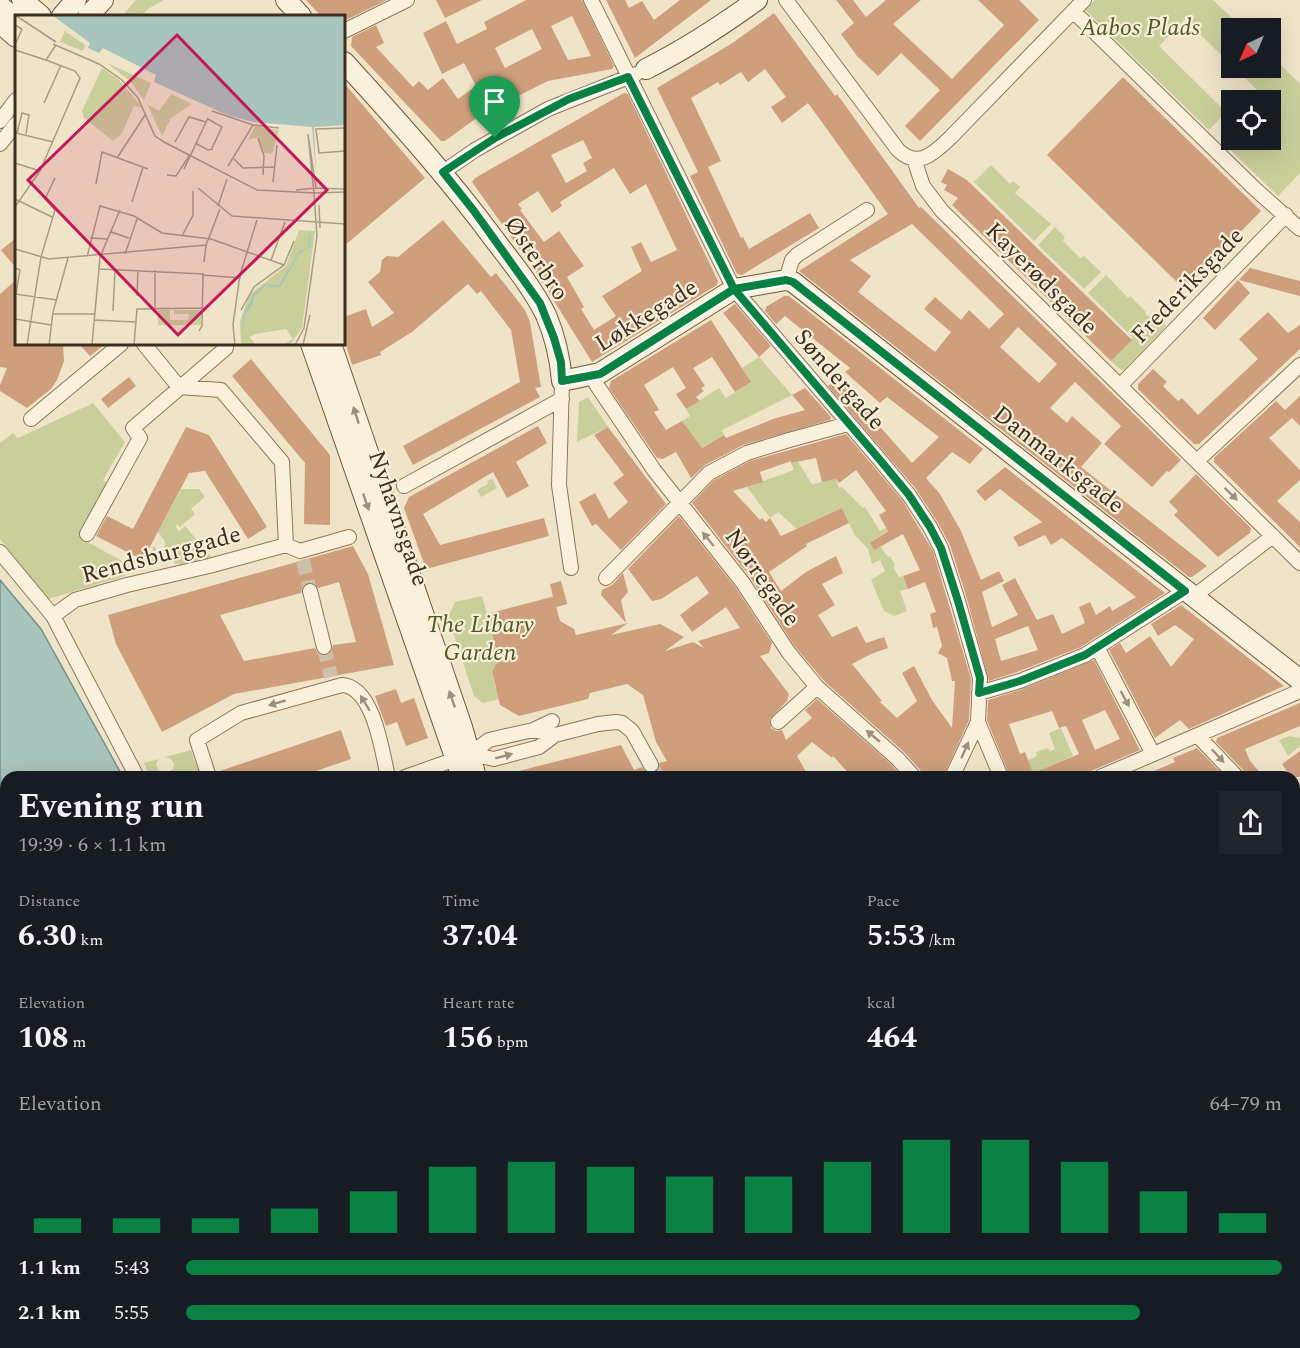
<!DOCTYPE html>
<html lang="en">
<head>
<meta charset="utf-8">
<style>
	body { margin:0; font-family:Spectral,serif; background:#20242c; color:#f1f3f6; height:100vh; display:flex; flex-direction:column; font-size:22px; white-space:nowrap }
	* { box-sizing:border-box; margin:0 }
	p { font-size:20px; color:#9ea1a6 }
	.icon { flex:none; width:33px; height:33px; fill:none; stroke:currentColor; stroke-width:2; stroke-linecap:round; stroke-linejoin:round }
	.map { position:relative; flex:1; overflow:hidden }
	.panel { position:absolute; left:0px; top:771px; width:1300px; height:578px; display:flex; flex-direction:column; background:#171b24; border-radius:18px 18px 0 0; box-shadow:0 6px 24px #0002 }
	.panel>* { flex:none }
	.needle { width:39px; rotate:224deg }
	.tools { position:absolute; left:1221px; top:18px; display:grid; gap:12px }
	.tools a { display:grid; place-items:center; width:60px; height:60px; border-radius:0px; background:#171b24; box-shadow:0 6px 24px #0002; font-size:30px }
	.pin { position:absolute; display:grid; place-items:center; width:51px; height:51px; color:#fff; margin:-62px -26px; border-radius:50% 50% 50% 0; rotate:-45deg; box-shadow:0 0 6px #0007 }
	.pin .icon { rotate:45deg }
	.round { display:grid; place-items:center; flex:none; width:63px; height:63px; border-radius:0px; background:#20242c }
	.head { display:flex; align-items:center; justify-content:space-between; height:102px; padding:0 18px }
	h1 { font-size:33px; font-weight:700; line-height:45px }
	.metrics { display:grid; grid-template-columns:repeat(3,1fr); gap:9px; height:102px; padding:6px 18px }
	.metrics div { display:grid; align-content:center }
	.metrics b { font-size:30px; font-weight:700 }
	.metrics small { font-size:16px; font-weight:400 }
	.metrics p { font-size:16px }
	.chart { height:168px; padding:12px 18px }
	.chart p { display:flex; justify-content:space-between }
	.chart svg { width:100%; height:108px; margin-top:6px; stroke:#0b8043; stroke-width:6 }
	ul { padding:0 18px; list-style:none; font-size:20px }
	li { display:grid; grid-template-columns:96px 72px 1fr; align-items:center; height:45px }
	li i { height:15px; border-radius:8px; background:#0b8043 }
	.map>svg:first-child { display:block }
</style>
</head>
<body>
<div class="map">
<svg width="1300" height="1348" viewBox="0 0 1300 1348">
	<rect width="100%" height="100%" fill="#f0e4c8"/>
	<path fill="#c9cf9b" d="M136,0H164L148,9L141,16H122Z
		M1095,0H1213L1243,28H1232L1231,65L1185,19L1159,46L1226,112L1209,130L1085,10Z
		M1271,55L1300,84V173L1278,196L1225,145L1231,138L1270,140V100H1268L1234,68H1270Z
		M991,165L1010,184L1013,181L1020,187L1015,193L1051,224L1034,241L974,182Z
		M1055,227L1065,237L1063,241L1080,258L1084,256L1101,272L1084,289L1038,245Z
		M1106,275L1128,298L1130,296L1146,312L1145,313L1154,322L1158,318L1166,326L1124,370H1121L1111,361L1133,338L1088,293Z
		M759,357L792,395L722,430L724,435L701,448L682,421L690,416L686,409L719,388L726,398L751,382L742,368Z
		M588,397L608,427L577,442L579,402Z
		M93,403L125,442L103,480L108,483L80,538L137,569L124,572L125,576L48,599L45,598L40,589L0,539V443L13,433L18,438Z
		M798,462L812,484L836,479L839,488L842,487L863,508L865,507L880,531L886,528L888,530L875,540L888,557L890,556L895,565L893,567L899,577L903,576L908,589L900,591L907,611L894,616L884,611L871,580L885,571L880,560L872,564L868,549L854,534L842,508L797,529L778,512L770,518L747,487L794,470L791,463Z
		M492,479L497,488L481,497L477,490L488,484L487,481Z
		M181,489H199L205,497L191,509L195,514L180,527L177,524L176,527L179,531L185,526L214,560L207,562L203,559L202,560L204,563L195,566L193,561L180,565L179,563L175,564L164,550L165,541L158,532Z
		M154,546L164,560L150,564L146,562Z
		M565,593L567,604L556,607L560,621L502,665L494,667L492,671L495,687L501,691L497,692L499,699L483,703L474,696L448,617L455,602L482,596L487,614Z
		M1061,728L1073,756L1033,773L1028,760L1037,756L1036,752L1048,748L1050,751L1055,749L1049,733Z
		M1290,736L1300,738V746L1288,756L1279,740Z
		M191,750L200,775L191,777H150L144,763L159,759L156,764L158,770L166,774L173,769L174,764L171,759L165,757Z
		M361,1343H415L414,1348H363Z
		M455,1343L772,1342L773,1348H455Z"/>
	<path fill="#a9c4bc" stroke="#6f938a" stroke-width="1.5" d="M0,580L41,629L123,777H6V1342H297L299,1348H0Z"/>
	<path fill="#cf9f7d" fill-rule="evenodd" d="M306,0H387L344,21V16H321Z
		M436,0H482L445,18Z
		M526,0H582L614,66L612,69L548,81L482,114L445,141H441L351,46L352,37L376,25L384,43L376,47L413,87L419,81L428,90L443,78L458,99L476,86L464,63L442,74L423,33L446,21L457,44L487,29L484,22ZM572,16L591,56L568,60L551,26ZM532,29L542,49L505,68L495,48Z
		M606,0H625L629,8L642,1L654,20L680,0H711L635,58Z
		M836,0H853L866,17L886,0H921L893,24L952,79L1004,25L978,0H1019L1039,20L920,141L905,126L940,90L901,53L878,76L857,56L841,34L854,23Z
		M774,13L835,96L837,94L919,208L921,207L1181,460L1169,472L1167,471L1152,487L1104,444L1121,426L1075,382L1050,408L1067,423L1072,416L1102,443L1081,467L1207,566L1192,577H1189L799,271L888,214L808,103L782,123L771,107L786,97L765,69L748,82L741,72L720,85L718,82L691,98L721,161L708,167L741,238L743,237L749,249L810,213L819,228L742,275L737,274L690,176L698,172L657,88L731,44ZM912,224L1004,314L989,329L969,310L961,320L935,297L924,309L951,332L935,352L858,292L871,276L850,260ZM1018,327L1057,364L1039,383L1000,347Z
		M1123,77L1261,211L1184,289L1047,155Z
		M344,83L425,178L344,246Z
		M624,93L628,94L718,281L717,285L592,362L538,275L472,182L475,178ZM583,140L592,158L583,163L587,171L566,183L551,155ZM614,168L630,194L646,184L677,250L651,262L641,242L631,247L642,271L602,296L616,316L594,330L581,309L584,307L567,277L584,266L559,231L544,242L520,210L522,209L518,204L538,191L552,213L562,206L560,202Z
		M948,169L967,180L1132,340L1111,361L952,205L958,198L944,190L947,185L941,182Z
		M443,220L491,277L496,273L525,310L530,322L541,387L535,388L540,397L413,465L403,446L520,382L511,330L481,291L477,294L468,284L412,332L380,352L381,355L352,365L344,338V317L366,309L372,327L394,313L368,282L380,272L382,260L387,256L398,257Z
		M16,238V268L1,250Z
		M1250,268L1300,281V296L1239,280Z
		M16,280V344H63L64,361L57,380L51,389L27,408L0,391V385L7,368L0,367V294Z
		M1238,280L1250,293L1215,330L1203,318Z
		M784,296H789L983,449L970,464L952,452L926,478L940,494L961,531L981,580L999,571L1004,581L982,592L992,627L1018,615L1002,585L1015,578L1037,620L1053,614L1062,634L1085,623L1079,607L1090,602L1096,615L1110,606L1112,611L1136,597L1062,538L1051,545L1045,535L1019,547L1013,537L1042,522L1000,489L985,501L976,491L1005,467L1165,593L1081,647L1017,672L989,681L967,599L950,545L938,523L916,489L828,386L837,378L912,463L939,437L887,397L880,403L845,372L850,368L785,316L776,324L765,311L766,307ZM1028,626L1038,650L1001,661L995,639Z
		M735,304L771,346L759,357L723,313Z
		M1268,312L1288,333L1300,325V349L1199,444H1194L1138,389V384L1153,369L1167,382L1163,386L1178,401L1182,398L1198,415L1258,359L1239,339Z
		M711,320L751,382L735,392L712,357L693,368L705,386L701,388L704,391L696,397L700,401L686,409L676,394L686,388L673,367L644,385L659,410L654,412L666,430L682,421L702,448L724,435L726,438L773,419L805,410L792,395L805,388L831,417L830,420L743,445L705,465L691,478L676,452L663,459L657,458L609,388L611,381Z
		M79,344H105L90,356Z
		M251,359L330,455V525L304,524L305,463L232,376Z
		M129,377L136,386L108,408L101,399Z
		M1300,396V426L1292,418L1269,438L1300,470V480L1277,501L1300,522V547L1214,462V458L1276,401L1285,410Z
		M538,426L547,443L516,462L529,486L507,498L493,472L423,514L440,545L544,518L549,536L426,569L404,508L409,497Z
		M186,427L209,435L267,527L248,539L205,471L189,473L143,560L96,536L107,516L133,529Z
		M608,427L666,504L621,550L596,524L592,526L579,502L595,493L609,519L628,502L613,483L624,475L594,435Z
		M846,434L902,500L933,551L971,679L969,720L943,777H923L921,771L904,752L824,681L796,648L750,577L692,503L714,480L750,461ZM816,458L822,482L836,479L839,483L856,470L886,511L879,515L888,531L870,543L874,550L903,534L920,570L903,576L908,589L925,582L936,612L930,614L933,628L937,627L942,646L938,653L947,658L952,681H955L952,728L932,700L914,666L902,673L917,701L897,718L880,702L882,701L852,664L871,654L888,648L884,637L866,643L857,626L832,637L818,615L835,605L822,584L843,573L836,556L806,572L781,591L769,572L807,546L806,544L849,523L842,508L781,536L770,518L766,522L762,518L760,520L733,491L763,482L760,472L791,461V463Z
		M1196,474L1251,528L1250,533L1218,557L1174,515L1178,511L1169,502Z
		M679,516L736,588L772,643L769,653L760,656L789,694L787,701L770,719L771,728L776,731L782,730L786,740L812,718L805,710L817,699L892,765L902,777H852L833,756L832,758L812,742L797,756L809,777H675L673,773L657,777H512L511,773L621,745L634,770L642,767L647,773H655L659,769V763L667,761L656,742L643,695L627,684L590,693L588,699L519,716L500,705L492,671L499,660L487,614L553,597L550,584L561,581L567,604L556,607L560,621L574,629L576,635L628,623L611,635L660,624L684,637L665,651L693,642L704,648L698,641L740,628L726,607L692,632L680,615L709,593L697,576L661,599L652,601L628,569Z
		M353,546L368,574L394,665L234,694L162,732L116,644L108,615ZM307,582L313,583L318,588L339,582L356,642L333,645L331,653L326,656L318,654L315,648L244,661L220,615L301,593L302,588Z
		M623,573L628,592L621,600L626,623L601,595L602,590L612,585Z
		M1181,605L1284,686L1189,729L1180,720L1155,738L1109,650L1120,643L1126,653L1150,636L1171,667L1194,639L1175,625L1158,636L1151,624Z
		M1094,660L1140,750L1077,777H1010L987,720L988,700L1023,689ZM1105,710L1120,739L1095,750L1082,720ZM1052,711L1059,728L1066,726L1079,754L1033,773L1025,752L1020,754L1009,724Z
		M396,689L401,703L414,698L428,738L406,746L397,722L386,726L375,696Z
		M1300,703V726L1245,749L1250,761L1264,777H1246L1244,771L1216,742L1217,738Z
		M341,730L351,759L299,777H218L217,772Z
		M1197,748L1225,777H1140L1175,762L1173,758Z
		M1300,751V777H1291L1282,764Z"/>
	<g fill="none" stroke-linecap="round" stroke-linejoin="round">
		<path stroke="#ccc0a6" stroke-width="14" stroke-dasharray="14 7" stroke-linecap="butt" d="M303,560L310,591
			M324,647L331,677
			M651,765L658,777"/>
		<g stroke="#8d765c" stroke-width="16">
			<path id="street" d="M591,0L734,289L880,460L909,495L930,527L941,548L958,601L980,678L978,722L1001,777
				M786,0L898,150C919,170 935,152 951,137L1084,0
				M1073,11L1255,189L1300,229
				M344,31L407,0
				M0,121L16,100
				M0,144L16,124
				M914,159L923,186L942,211L1300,563
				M443,172L475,150L548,109L636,74
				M786,280L792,260L797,255L867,210
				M144,344L179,387L221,390L282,462L286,545
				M562,381L559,485L571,568
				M596,384L654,470L743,583L789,653L817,687L898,759L914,777
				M1120,386L1286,215
				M31,419L121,344
				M1197,461L1300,365
				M404,486L562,399
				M87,534L140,438L133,428L226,348
				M0,552L53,616L137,777
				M606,578L709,473L747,453L789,440L848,424
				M310,591L324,647
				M1193,597L1273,536
				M53,616L75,600L127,585L209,566L286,545L300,551L349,537
				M1097,647L1153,754
				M979,693L1020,681L1085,655L1185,591
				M778,722L817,687
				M533,730L552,721
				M1198,736L1237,777
				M470,754L494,759L539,747L555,735L598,724L616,722L622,723L632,731L651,765
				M209,777L197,740L241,713L342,685C374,687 382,752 388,777
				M405,777L470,754L489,740L533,730L555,735
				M952,777L978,722
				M1100,777L1300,691
				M1294,800L1300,796
				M1294,1020L1300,1017
				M1294,1057L1300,1070
				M1294,1189L1300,1187
				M326,1342L328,1348
				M1212,1342L1215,1348
				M876,1348L877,1342"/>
		</g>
		<g stroke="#6f573f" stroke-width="22">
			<path id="secondary" d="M22,0L41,16
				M286,0L301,16
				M0,6L16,20
				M62,16L76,0
				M88,16L103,0
				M0,23L16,37
				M344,62C397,120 450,179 497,243C514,265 533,289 546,315C555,336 560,358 562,381L600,373L734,289L786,280L793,282L1300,680
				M646,69C686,49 721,26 757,0
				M311,344L462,777
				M331,344L462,727L476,777
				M1294,1308L1300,1307
				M429,1342V1348
				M1169,1348L1182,1342"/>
		</g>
		<use href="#street" stroke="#faf1dc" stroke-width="14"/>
		<use href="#secondary" stroke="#faf1dc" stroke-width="20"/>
	</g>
	<defs><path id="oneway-solid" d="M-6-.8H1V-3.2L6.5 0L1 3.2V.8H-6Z" transform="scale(1.5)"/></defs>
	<g fill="#9c907e">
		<use href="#oneway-solid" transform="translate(356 415) rotate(-108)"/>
		<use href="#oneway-solid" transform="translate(1231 494) rotate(44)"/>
		<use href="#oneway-solid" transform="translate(366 502) rotate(71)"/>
		<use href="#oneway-solid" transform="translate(708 539) rotate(-129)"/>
		<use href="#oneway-solid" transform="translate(452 699) rotate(-109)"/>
		<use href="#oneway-solid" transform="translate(1125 699) rotate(62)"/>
		<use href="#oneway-solid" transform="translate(277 703) rotate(164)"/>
		<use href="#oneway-solid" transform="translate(365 703) rotate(-121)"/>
		<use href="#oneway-solid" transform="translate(873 736) rotate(-140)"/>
		<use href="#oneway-solid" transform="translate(965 750) rotate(-66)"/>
		<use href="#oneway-solid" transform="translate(504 756) rotate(-15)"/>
		<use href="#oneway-solid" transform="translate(1218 756) rotate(47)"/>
	</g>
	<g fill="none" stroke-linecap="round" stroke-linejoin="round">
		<g stroke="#fff" stroke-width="12">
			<path id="route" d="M495,138L443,172L474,211L540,303L554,338L561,362L562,381L600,374L734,289L880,460L909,495L930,527L941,548L958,601L980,678L979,693L1020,681L1085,655L1185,591L793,282L786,280L734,289L628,77L569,99L495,138"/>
		</g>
		<use href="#route" stroke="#0b8043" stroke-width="8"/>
	</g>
	<g text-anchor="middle" stroke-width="4.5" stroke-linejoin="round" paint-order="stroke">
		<g font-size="24" font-style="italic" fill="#4d5a26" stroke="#f7eed8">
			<text x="1140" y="35">Aabos Plads</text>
			<text x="480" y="632">The Libary<tspan x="480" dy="28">Garden</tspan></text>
		</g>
		<g font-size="24" fill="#3d2e20" stroke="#f7eed8">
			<text transform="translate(537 258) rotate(56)" y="8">Østerbro</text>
			<text transform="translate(1042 278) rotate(45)" y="8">Kayerødsgade</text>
			<text transform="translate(1187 285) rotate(-46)" y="8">Frederiksgade</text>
			<text transform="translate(646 315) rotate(-32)" y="8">Løkkegade</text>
			<text transform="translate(840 379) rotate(49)" y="8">Søndergade</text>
			<text transform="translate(1059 459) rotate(38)" y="8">Danmarksgade</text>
			<text transform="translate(399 518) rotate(71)" y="8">Nyhavnsgade</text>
			<text transform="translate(161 554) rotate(-15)" y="8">Rendsburggade</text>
			<text transform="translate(763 577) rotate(55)" y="8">Nørregade</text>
		</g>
	</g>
	<g transform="translate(15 15)">
		<rect width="330" height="330" fill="#f0e4c8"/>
		<path d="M50,16L70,30L68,36L45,27ZM92,48L136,68L129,85L115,66ZM87,53L103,64L128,93L119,91L107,118L98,126L69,103L67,96ZM156,79L177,89L156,103L147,121L132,89L144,96ZM240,111L264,115L257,139L249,138L243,122L233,125ZM284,215L300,216L287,313L275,330H268L278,324L271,314L240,319L235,322L241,330H226L225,306L234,280L271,251ZM143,295H155V305H173L174,299H159V295H186V310H143Z" fill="#c9cf9b"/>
		<path d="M37,0H330V110L299,112L301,159L297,112L238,107L212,100L139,67L141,60L88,33L84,38L73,33L75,28ZM295,218L296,231L284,239L266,271L260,273L251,270L239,282L238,289L230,300L227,319L228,301L238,280L249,269L264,270L284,237L293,232Z" fill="#a9c4bc"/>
		<path fill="none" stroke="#a89b85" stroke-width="1.5" d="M0,0L41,27M0,10L7,14L1,28M38,29L84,49L107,65L123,83L140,121L149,127L242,175L299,178L302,221L289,313L280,330M0,35L31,45M31,45L41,30M29,88L46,50M197,96L238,110L264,113M193,104L207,112L197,133M330,113L301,114L304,138L330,136M1,118L38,127M2,118L7,98L14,100L11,119M243,123L249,141L248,160M160,127L174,102L191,107M180,128L193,135L198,134M102,143L130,100M219,144L228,153L260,152M0,148L25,156M213,151L238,110M169,154L193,103M152,160L161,161L174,141M258,167L262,130M81,169L87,137L133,154M183,173L217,201L330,209M330,174L301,173L293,119L299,178L330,177M281,175L301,173M0,184L37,202M30,184L40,163M117,187L128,152M304,190L305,213M203,191L212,164M0,192L25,156L65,63L60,56L31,45M96,217L114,223M167,221L178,200V176M75,223L93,224M0,234L34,244L191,230M110,239L122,204M72,242L85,191L119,201L147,218L196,224L269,250M256,245L270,207M189,247L191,230L205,194M0,253L5,255L1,279M84,254L189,259M0,279L42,285M122,281L123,255M140,293V255M226,295L239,272L269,250L279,226M98,296L100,255M37,299H79M0,304L36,310M79,305L120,307M184,316L187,311L188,260L226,263M12,330L26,242L40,195L17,169M34,330L38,297L53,243M77,330L85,242L105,195M119,330L122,294L187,293M220,330L218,309L225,260L242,205M288,330L295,300"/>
		<path fill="#c2185b" fill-opacity="0.15" stroke="#c2185b" stroke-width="3" d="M162,20L312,175L163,320L13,165Z"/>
		<rect width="330" height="330" fill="none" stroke="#3d2e20" stroke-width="3"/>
	</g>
</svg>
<div class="tools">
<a><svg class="needle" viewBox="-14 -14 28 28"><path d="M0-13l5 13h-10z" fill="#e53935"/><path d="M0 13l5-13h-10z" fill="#9ea1a6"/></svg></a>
<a><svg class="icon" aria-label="locate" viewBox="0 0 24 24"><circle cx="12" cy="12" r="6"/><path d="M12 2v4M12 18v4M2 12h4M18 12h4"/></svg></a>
</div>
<div class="pin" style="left:495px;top:138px;background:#1e9e55"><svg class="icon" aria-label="arrive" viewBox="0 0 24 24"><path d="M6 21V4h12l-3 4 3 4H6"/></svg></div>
<section class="panel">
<div class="head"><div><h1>Evening run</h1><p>19:39 · 6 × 1.1 km</p></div><a class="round"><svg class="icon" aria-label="share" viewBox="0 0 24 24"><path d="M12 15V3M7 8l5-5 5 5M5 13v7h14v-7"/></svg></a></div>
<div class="metrics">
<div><p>Distance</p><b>6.30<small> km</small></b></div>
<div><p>Time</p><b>37:04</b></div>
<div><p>Pace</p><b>5:53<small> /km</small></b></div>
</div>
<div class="metrics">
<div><p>Elevation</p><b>108<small> m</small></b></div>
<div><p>Heart rate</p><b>156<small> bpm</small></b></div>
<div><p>kcal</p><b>464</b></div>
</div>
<div class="chart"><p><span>Elevation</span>64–79 m</p>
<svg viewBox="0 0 160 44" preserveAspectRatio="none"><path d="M5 44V38M15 44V38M25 44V38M35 44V34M45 44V27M55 44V17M65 44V15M75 44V17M85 44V21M95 44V21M105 44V15M115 44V6M125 44V6M135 44V15M145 44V27M155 44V36"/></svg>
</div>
<ul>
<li><b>1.1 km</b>5:43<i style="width:100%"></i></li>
<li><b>2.1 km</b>5:55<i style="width:87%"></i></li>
</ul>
</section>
</div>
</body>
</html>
